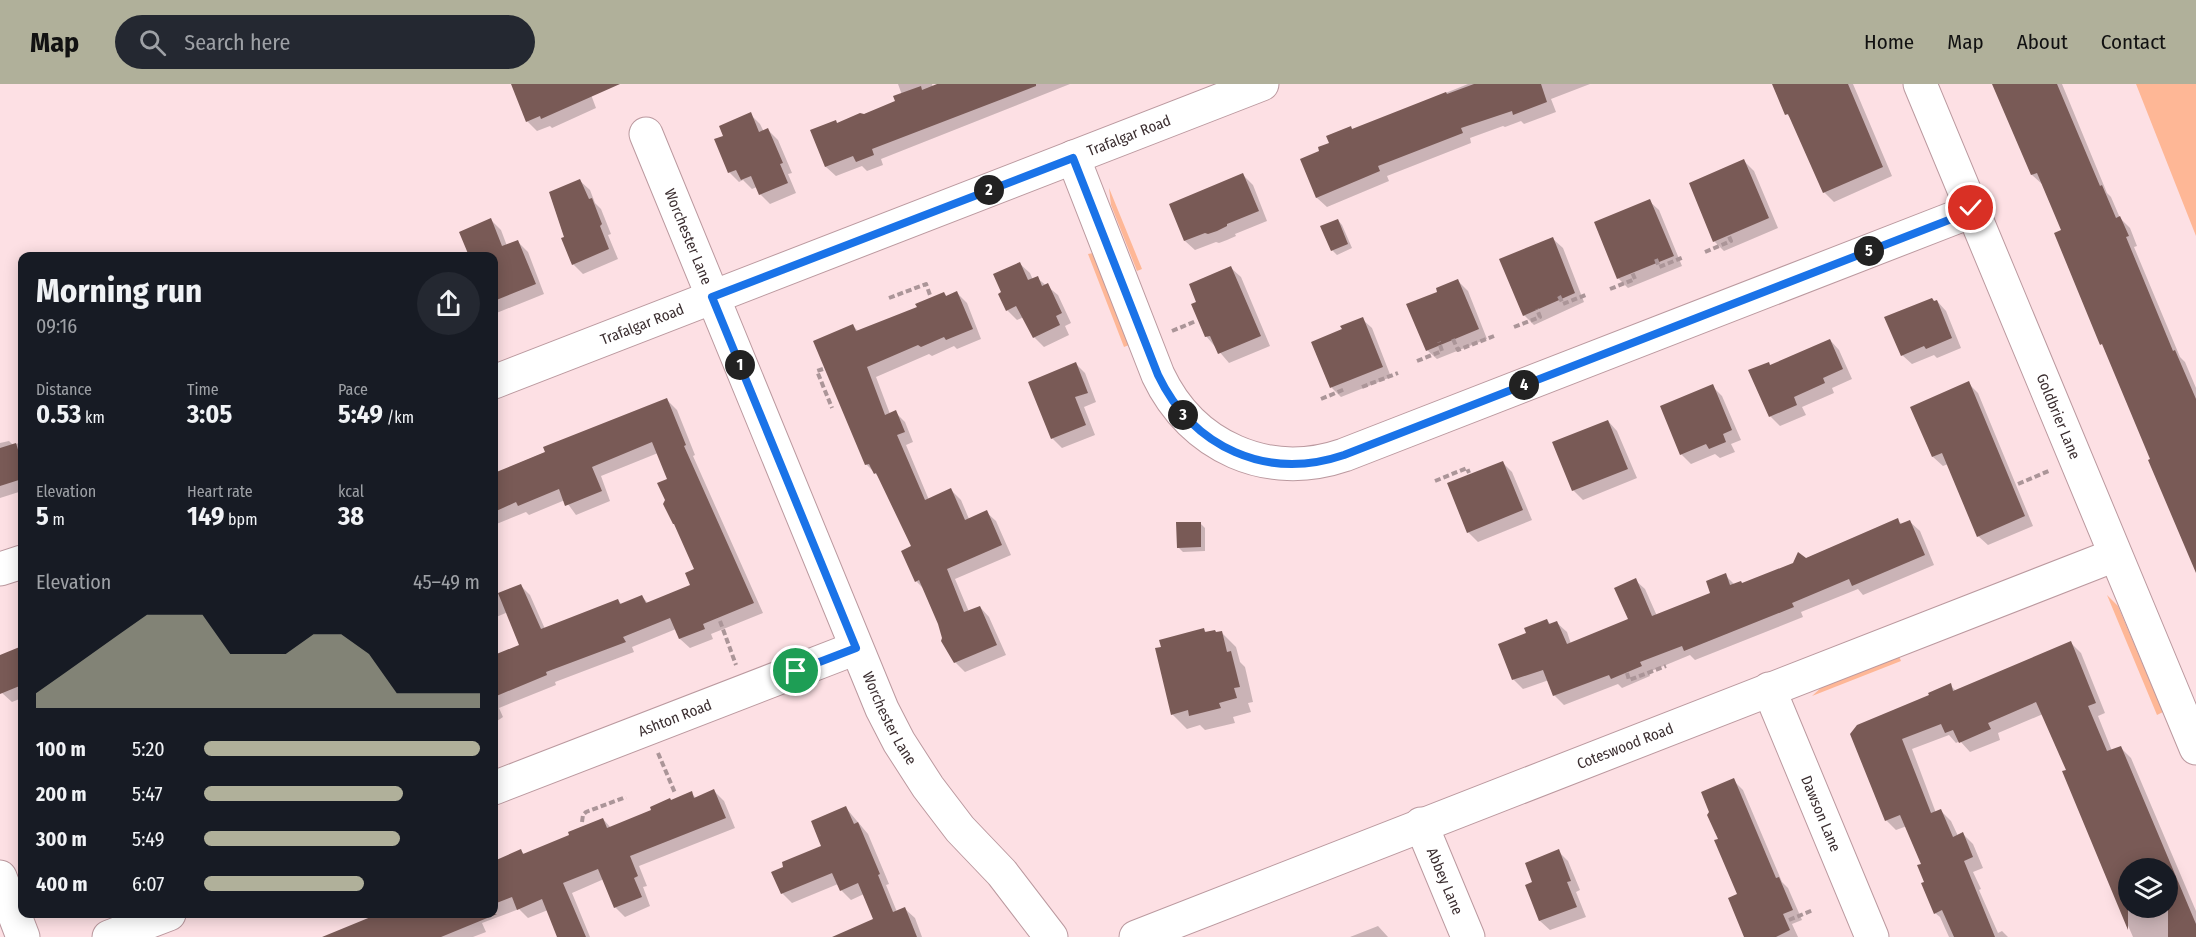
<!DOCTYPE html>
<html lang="en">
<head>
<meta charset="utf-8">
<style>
	body { margin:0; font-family:"Fira Sans Condensed",sans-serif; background:#242831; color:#f1f3f6; height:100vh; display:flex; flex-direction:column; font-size:22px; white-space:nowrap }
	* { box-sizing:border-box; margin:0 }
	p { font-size:20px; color:#9ea1a6 }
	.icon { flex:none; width:33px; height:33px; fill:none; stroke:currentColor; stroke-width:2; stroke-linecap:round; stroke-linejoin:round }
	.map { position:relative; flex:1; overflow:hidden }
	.details { position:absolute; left:18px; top:168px; width:480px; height:666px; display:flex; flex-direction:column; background:#171b24; border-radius:12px; box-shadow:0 3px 15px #0003 }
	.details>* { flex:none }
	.fabs { position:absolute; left:2118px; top:774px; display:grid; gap:12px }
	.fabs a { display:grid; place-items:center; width:60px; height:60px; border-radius:50%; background:#171b24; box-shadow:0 3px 15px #0003; font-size:30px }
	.pin { position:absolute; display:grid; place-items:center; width:51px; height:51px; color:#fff; margin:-26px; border:3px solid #fff; border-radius:50%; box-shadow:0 2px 6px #0007 }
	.km { position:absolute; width:30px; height:30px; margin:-15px; border-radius:50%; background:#222; color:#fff; font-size:16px; line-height:30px; text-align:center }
	.round { display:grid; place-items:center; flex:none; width:63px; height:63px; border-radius:32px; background:#242831 }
	.headline { display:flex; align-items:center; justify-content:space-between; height:102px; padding:0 18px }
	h1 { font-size:33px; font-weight:700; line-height:45px }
	.stats { display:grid; grid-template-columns:repeat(3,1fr); gap:9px; height:102px; padding:6px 18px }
	.stats div { display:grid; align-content:center }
	.stats b { font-size:26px; font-weight:700 }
	.stats small { font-size:16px; font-weight:400 }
	.stats p { font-size:16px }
	.chart { height:168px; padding:12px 18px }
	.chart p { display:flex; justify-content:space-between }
	.chart svg { width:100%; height:108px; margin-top:6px; fill:#b0b09a; opacity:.7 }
	ul { padding:0 18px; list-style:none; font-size:20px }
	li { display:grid; grid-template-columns:96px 72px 1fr; align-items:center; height:45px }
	li i { height:15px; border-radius:8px; background:#b0b09a }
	header { display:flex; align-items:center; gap:36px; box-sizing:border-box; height:84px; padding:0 30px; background:#b0b09a; color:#111 }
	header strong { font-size:28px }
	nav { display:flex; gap:33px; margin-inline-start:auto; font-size:21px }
	.search { width:420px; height:54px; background:#242831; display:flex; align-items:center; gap:15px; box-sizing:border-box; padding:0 21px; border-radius:33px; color:#9ea1a6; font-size:22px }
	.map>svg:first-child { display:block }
</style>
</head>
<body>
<header>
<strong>Map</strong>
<div class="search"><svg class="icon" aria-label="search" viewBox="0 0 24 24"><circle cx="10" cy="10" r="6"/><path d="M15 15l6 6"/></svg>Search here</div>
<nav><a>Home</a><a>Map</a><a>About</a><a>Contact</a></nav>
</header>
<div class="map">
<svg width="2196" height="853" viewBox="0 0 2196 853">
	<rect width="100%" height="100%" fill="#fde0e4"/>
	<path fill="#feb796" d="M2136,0H2196V152Z
		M1109,104L1142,185L1137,187L1111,121Z
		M1093,169L1129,261L1124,263L1088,170Z
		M2107,511L2118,522L2163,628L2157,631Z
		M1899,572L1901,577L1812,612L1823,602Z"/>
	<path fill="#0003" fill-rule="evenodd" d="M513,0H587L596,24L552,44L550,42L537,47L527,37Z
		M898,0H932L933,3L942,0H1070L881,75L883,81L867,87L862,82L836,92L826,83L812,47L838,40L897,18L902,11Z
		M1468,0H1590L1551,15L1556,28L1524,40L1521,37L1505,43L1503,42L1470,54L1471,59L1387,92L1389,97L1327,123L1317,114L1302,76L1321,68L1353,46Z
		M1774,0H1853L1892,92L1834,118L1824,108L1793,37L1787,30Z
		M1994,0H2062L2107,109L2111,113L2120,134L2130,144L2137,162L2134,163L2180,273L2185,278L2196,304V487L2063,147L2042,100L2032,91Z
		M750,30L760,40L764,48L768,46L778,56L792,89L788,90L796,109L770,120L760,110L757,103L752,105L743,96L739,98L729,88L725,52Z
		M1744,77L1754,87L1778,144L1724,167L1714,157Z
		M1243,91L1253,101L1267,137L1235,150L1236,152L1227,156L1219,159L1216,158L1195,166L1185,157L1171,121Z
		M580,97L590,106L595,119L601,125L611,150L608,151L618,175L583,190L573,180L566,153Z
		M1649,117L1659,126L1682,182L1628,204L1618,194L1596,139Z
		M491,136L501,146L507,162L518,158L528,168L544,210L494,230V172H470L461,148Z
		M1338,136L1342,141L1352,164L1337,171L1332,166Z
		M1553,155L1563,164L1584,218L1534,241L1524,231Z
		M1020,180L1030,189L1033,196L1037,194L1058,211L1071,239L1065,242L1069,251L1044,263L1034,253L1024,233L1017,236L1007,226L1003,209Z
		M1231,184L1241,193L1270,262L1229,279L1206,252L1198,218Z
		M1458,197L1468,207L1487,255L1437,275L1427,266L1439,209Z
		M957,209L967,219L981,255L957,265L954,262L932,272L929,270L876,293L890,330L895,328L905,338L913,358L906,361L929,416L951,406L961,416L969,435L986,428L996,437L1011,471L955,495L969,528L980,523L989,533L1006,571L965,588L955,578L926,507L916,497L913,463L881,395L866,380L853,242L859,248L919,224L944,210L947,213Z
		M1937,217L1946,227L1961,264L1937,274L1934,271L1912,280L1902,271Z
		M1362,235L1372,244L1391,293L1341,313L1332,304L1313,259L1344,246Z
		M1830,256L1839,266L1852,295L1832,304L1834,309L1802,323L1806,331L1780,342L1770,332L1771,282Z
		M1075,279L1085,289L1096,318L1084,323L1095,351L1062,364L1052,354Z
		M1968,299L1978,309L2033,442L1988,461L1978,452L1948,380L1943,382L1933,373Z
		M1712,302L1722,312L1741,356L1731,360L1735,368L1720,374L1715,370L1691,380L1681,370Z
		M667,316L677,326L695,371L693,372L763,529L711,550L713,555L690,564L680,555L676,545L632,563L634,568L555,598L556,601L499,624L503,633L494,639V586L499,584L521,561L508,528L494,534V508L496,507L499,510L521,502L530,511L545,545L618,516L622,521L642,513L649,520L692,502L696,486L669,395L658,369L601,392L610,417L576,431L565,416L529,431L526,428L494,441V387L496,389Z
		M1608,337L1617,347L1637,394L1583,416L1573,406Z
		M9,357L13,361L22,358V407L0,414V359Z
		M1503,379L1512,388L1532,436L1478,458L1468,448Z
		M1897,436L1903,441L1910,438L1920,447L1934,481L1863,511L1858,505L1801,528L1803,533L1695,576L1690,571L1649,588L1650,592L1622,604L1618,600L1564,621L1554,611L1549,596L1523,605L1513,595L1528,549L1547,536L1551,541L1557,539L1567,548L1571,560L1630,536L1635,496L1645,505L1657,532L1712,509L1725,491L1735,501H1743Z
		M1200,439L1205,444V467L1183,468L1178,463Z
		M1204,546L1207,549L1221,548L1236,563L1240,578L1245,583L1253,618L1248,619L1251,628L1233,633L1235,639L1205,646L1200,641L1187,645L1172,630Z
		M2071,559L2081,569L2105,629L2098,632L2112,667L2121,664L2131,674L2196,827V853H2133L2097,770L2068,686L2043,630L1998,649L2000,656L1970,668L1960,657L1956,659L1949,651L1912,665L1936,729L1941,727L1951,737L1958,752L1963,750L1973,760L1983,784L1973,788L1981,805L1979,806L1998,849L2002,847L2008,853H1949L1940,833L1935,829L1926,799L1923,780L1907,742L1896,746L1886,736L1851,650L1950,601L1956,607ZM2128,784H2168V824H2128Z
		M22,563V614L12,618L2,609L0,603V572Z
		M1733,696L1743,706L1782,798L1788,804L1802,836L1792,840L1798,853H1746L1739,811L1720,755Z
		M714,707L724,717L735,744L639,782L647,802L643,803L650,822L625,833L615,823L604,795L572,809L590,853H559L548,826L528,834L519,825L482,839L486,848L473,853H335L342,846L382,830H494V779L521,767L525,771L571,752L603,735L611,744L691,709L697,715Z
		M846,724L868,750L889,800L886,801L897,828L905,825L915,834L922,853H835L875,836L864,810L851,816L841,806L838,800L792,819L782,809L823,762Z
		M1558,767L1568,777L1580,806L1576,808L1586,833L1550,846L1540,837L1534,799Z
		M1378,842L1388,853H1350Z"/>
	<path fill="#795a56" d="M511,0H620L541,35L540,32L526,38Z
		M937,0H1036V2L872,65L874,71L856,78L853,72L825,83L810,46L836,36L837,39L860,29L864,30L895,17L893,12L921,2L922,6Z
		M1474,0H1541L1547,18L1513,31L1512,27L1461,44L1463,49L1378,82L1380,87L1316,114L1300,75L1319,67L1318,63L1329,59L1326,52L1351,42L1352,45L1446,8L1447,10Z
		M1772,0H1848L1883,83L1823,109L1788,30L1785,31Z
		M1992,0H2057L2100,102L2102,101L2116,134L2120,132L2129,152L2126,153L2173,267L2175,266L2196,315V489L2148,376L2150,375L2102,260L2100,261L2054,149L2061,146L2037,89L2031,91Z
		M751,28L759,48L768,44L783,79L780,80L788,99L759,111L751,92L741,96L736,86L728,89L714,55L723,52L719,42Z
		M1744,75L1769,134L1713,158L1689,99Z
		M1243,89L1259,127L1227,140V142L1217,147L1208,150L1205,149L1184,157L1169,120Z
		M580,95L589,115L592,114L602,140L600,142L609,165L572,181L561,154L564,153L549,108Z
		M1650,115L1674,172L1617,195L1594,138Z
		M491,134L502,162L518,156L536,200L494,217V172H469L459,148Z
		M1338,135L1348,160L1331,167L1320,142Z
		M1553,153L1575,209L1523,232L1499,175Z
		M1020,178L1028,196L1038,192L1042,202L1048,199L1062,229L1056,232L1060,241L1033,254L1016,222L1006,227L998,210L1001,208L993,190Z
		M1231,182L1261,252L1218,270L1210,252L1205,253L1191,220L1196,218L1189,200Z
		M1458,195L1479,245L1426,267L1406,220L1437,208L1436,204Z
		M957,207L973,245L946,256L944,253L921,263L918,261L867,283L885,331L896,326L905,348L897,351L925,416L951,404L965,436L987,426L1002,461L947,485L964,528L980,522L997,561L954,579L941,557L942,554L938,540L919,496L915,498L901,467L911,462L876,389L874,390L869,380L865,381L813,257L853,240L856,247L917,223L915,220L944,208L946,212Z
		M1932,214L1934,217L1937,216L1952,254L1926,265L1924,262L1901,272L1884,233Z
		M1363,233L1383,283L1330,304L1311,258L1342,245L1340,242Z
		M1830,255L1843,285L1823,294L1825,299L1794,313L1797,321L1769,333L1748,286L1769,278L1770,281Z
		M1076,278L1088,309L1075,313L1086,341L1051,355L1028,298Z
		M1969,297L2025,432L1977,453L1942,369L1932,373L1910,323Z
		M1713,300L1732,346L1723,350L1726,358L1709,365L1706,360L1680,371L1660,322Z
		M667,314L686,361L684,362L754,519L703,540L705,545L679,555L670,534L623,553L626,558L546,588L547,591L494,613V571L519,561L498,509L521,500L541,545L618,515L620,520L642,511L646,519L690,501L685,489L694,485L674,440H673L663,420L665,416L657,399L667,395L652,358L592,383L602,407L565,422L559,405L518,422L516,418L494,428V389L545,368L543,363Z
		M1608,336L1628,385L1572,407L1552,358Z
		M16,359L22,379V395L0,402V364Z
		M1503,377L1523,426L1467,449L1447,399Z
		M1898,434L1900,440L1910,436L1925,471L1852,502L1849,495L1792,519L1794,523L1684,567L1682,562L1640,578L1642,582L1611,595L1609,591L1553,612L1543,586L1512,596L1498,560L1526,549L1524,544L1547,535L1549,540L1557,537L1567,560L1628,535L1614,504L1636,494L1652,532L1710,509L1706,497L1726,489L1730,501L1741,497L1742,499L1793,479L1798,468L1806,474Z
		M1176,438H1201V463L1177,464Z
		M1204,544L1205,548L1215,546L1216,548L1222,547L1227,568L1231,567L1240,603L1234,604L1237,614L1219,619L1221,624L1189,632L1188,626L1171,631L1155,564L1161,563L1159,556Z
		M2071,557L2096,619L2088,622L2107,667L2121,662L2196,840V853H2168V784H2128V846L2062,687L2066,686L2036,618L1988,639L1991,645L1959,659L1953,646L1945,649L1941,640L1902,655L1931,729L1941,725L1953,753L1963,748L1973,773L1964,777L1995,853H1954L1942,826L1934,830L1921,799L1924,798L1917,781L1921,780L1900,731L1885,737L1850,650L1857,641L1929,611L1928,609L1951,599L1953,607Z
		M22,562V601L0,610V571Z
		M1734,694L1776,794L1779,793L1793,826L1783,830L1790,846L1776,853H1744L1728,814L1737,810L1714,756L1718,755L1707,731L1709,728L1701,708Z
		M714,705L726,734L630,772L638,792L634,794L642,813L614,824L598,785L563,799L586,853H557L542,815L517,826L512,813L494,820V777L521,765L523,770L569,751L568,748L603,734L607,744L651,726L650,723L670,714L671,716L692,707L694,714Z
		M846,722L854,740L858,738L880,790L878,791L893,828L905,823L917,853H832L873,835L858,799L840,807L832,789L781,810L771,788L783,783L782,778L821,762L811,737Z
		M1559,765L1571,797L1567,798L1577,823L1539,837L1525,801L1532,798L1525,779Z
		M378,830H497L441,853H322Z"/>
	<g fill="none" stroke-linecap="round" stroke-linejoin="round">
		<g stroke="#bb999f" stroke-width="35">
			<g id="minor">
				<path id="s1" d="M1920,0L2196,664"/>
				<path id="s2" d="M646,50L882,625L899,658L928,703L960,745L1002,789L1051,853"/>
				<path d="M1073,73L1158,291C1192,363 1268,397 1344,371L1972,127"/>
				<path id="s3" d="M494,298L1262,0"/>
				<path d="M0,485L22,478"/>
				<path id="s4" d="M1769,605L1872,853"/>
				<path id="s5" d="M494,704L856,564"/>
				<path id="s6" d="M1421,740L1468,853"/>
				<path d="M0,793L23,853"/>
				<path d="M109,853L169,830"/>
				<path id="s7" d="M1136,853L2115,471"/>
			</g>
		</g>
		<path stroke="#ab9598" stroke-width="4" stroke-dasharray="6 3" stroke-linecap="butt" d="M1705,168L1731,157L1728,150
			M1656,175L1659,183L1684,173
			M1610,205L1635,195L1632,188
			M1559,212L1563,220L1588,210
			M889,214L926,200L930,211
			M1514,243L1540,233L1537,225
			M1172,247L1196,237
			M1453,255L1458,266L1494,252
			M1417,277L1442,267L1439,258
			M823,285L817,287L832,324
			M1362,303L1398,289
			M1321,315L1345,305
			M1435,397L1467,384L1469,389
			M2018,400L2051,386
			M720,537L736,581
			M1627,589L1629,596L1666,582
			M658,669L675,709
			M582,738L583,731L586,728L626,713
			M1789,836L1813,826"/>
		<use href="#minor" stroke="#fff" stroke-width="33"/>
	</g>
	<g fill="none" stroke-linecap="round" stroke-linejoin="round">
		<g stroke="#fff" stroke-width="12">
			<path id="route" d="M796,587L856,564L712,213L1073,74L1158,291C1193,364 1267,397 1344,371L1972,127L1971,124"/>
		</g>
		<use href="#route" stroke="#1a73e8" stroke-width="8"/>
	</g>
	<g text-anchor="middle" stroke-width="6" stroke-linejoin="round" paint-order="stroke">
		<g font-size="15" fill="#3b2e30" stroke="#fbf3f4">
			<text dy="5" stroke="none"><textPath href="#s3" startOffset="681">Trafalgar Road</textPath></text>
			<text dy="5" stroke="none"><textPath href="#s2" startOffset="111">Worchester Lane</textPath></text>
			<text dy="5" stroke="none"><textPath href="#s3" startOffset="159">Trafalgar Road</textPath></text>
			<text dy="5" stroke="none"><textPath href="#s1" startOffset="360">Goldbrier Lane</textPath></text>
			<text dy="5" stroke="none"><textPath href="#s5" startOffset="194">Ashton Road</textPath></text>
			<text dy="5" stroke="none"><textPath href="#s2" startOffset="633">Worchester Lane</textPath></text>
			<text dy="5" stroke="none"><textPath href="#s7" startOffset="525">Coteswood Road</textPath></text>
			<text dy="5" stroke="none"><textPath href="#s4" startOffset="135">Dawson Lane</textPath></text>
			<text dy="5" stroke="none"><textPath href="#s6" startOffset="62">Abbey Lane</textPath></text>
		</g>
	</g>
</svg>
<div class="fabs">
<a><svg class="icon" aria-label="layers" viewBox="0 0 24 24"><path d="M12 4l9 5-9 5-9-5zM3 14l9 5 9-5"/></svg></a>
</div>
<div class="pin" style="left:796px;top:587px;background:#1e9e55"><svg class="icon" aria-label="arrive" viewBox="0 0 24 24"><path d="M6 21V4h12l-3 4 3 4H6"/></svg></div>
<div class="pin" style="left:1971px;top:124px;background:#d93025"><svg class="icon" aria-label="check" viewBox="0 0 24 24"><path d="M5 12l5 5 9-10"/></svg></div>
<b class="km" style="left:740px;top:281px">1</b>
<b class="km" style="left:989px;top:106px">2</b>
<b class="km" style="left:1183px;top:331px">3</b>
<b class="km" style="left:1524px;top:301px">4</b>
<b class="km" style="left:1869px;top:167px">5</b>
<section class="details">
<div class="headline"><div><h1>Morning run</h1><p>09:16</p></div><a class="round"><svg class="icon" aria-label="share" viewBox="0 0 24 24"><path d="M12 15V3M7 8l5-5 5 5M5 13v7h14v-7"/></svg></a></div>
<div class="stats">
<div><p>Distance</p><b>0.53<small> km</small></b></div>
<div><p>Time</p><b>3:05</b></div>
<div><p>Pace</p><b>5:49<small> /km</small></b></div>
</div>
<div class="stats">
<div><p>Elevation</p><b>5<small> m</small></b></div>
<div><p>Heart rate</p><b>149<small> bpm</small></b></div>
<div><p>kcal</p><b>38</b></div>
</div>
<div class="chart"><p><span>Elevation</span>45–49 m</p>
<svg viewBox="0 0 160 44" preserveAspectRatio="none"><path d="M0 44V38L10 30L20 22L30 14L40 6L50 6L60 6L70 22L80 22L90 22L100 14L110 14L120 22L130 38L140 38L150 38L160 38V44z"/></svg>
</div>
<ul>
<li><b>100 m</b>5:20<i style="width:100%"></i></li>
<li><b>200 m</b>5:47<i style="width:72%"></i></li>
<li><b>300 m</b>5:49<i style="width:71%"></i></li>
<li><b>400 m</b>6:07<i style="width:58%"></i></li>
</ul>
</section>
</div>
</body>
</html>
